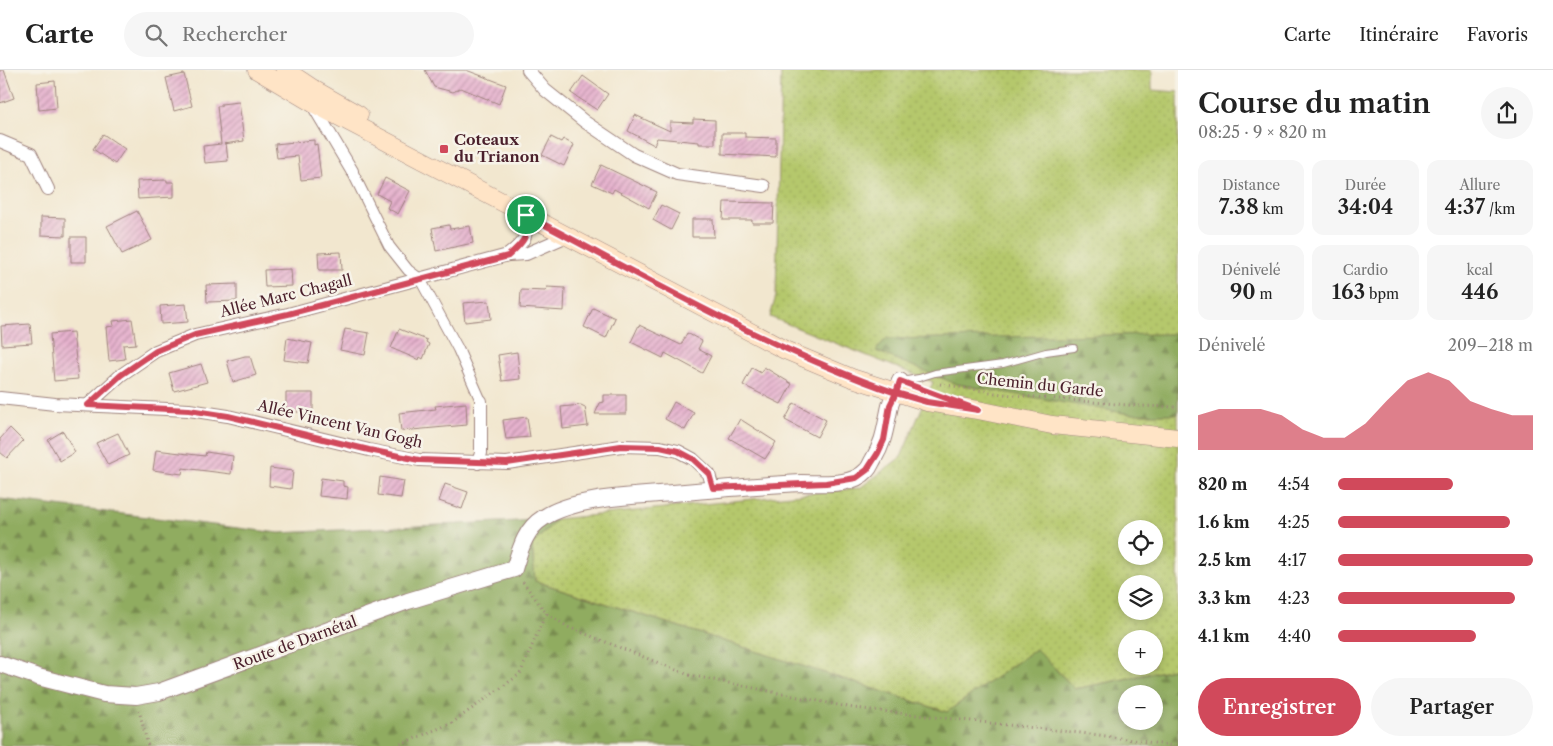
<!DOCTYPE html>
<html lang="fr">
<head>
<meta charset="utf-8">
<style>
	body { margin:0; font-family:"Libre Caslon Text",serif; background:#f6f6f6; color:#222; height:100vh; display:flex; flex-direction:column; font-size:19px; white-space:nowrap }
	* { box-sizing:border-box; margin:0 }
	p { font-size:16px; color:#767676 }
	.icon { flex:none; width:28px; height:28px; fill:none; stroke:currentColor; stroke-width:2; stroke-linecap:round; stroke-linejoin:round }
	.map { position:relative; flex:1; overflow:hidden }
	.side { display:flex; flex-direction:column; background:#fff; width:375px }
	.side>* { flex:none }
	.fabs { position:absolute; left:1118px; top:450px; display:grid; gap:10px }
	.fabs a { display:grid; place-items:center; width:45px; height:45px; border-radius:50%; background:#fff; box-shadow:0 2px 8px #0003; font-size:25px }
	.pin { position:absolute; display:grid; place-items:center; width:42px; height:42px; color:#fff; margin:-21px; border:2px solid #fff; border-radius:50%; box-shadow:0 1px 5px #0007 }
	.round { display:grid; place-items:center; flex:none; width:52px; height:52px; border-radius:26px; background:#f6f6f6 }
	.overview { display:flex; align-items:center; justify-content:space-between; height:85px; padding:0 20px }
	h1 { font-size:28px; font-weight:600; line-height:38px }
	.metrics { display:grid; grid-template-columns:repeat(3,1fr); gap:8px; height:85px; padding:5px 20px }
	.metrics div { display:grid; align-content:center; border-radius:12px; background:#f6f6f6; text-align:center }
	.metrics b { font-size:21px; font-weight:600 }
	.metrics small { font-size:14px; font-weight:400 }
	.metrics p { font-size:14px }
	.chart { height:140px; padding:10px 20px }
	.chart p { display:flex; justify-content:space-between }
	.chart svg { width:100%; height:90px; margin-top:5px; fill:#d1495b; opacity:.7 }
	.cta { display:flex; gap:10px; margin-top:auto; padding:10px 20px }
	.cta a { flex:1; height:58px; border-radius:30px; background:#d1495b; color:#fff; font-size:20px; font-weight:600; line-height:58px; text-align:center }
	.cta a+a { background:#f6f6f6; color:#222 }
	ul { padding:0 20px; list-style:none; font-size:16px }
	li { display:grid; grid-template-columns:80px 60px 1fr; align-items:center; height:38px }
	li i { height:12px; border-radius:6px; background:#d1495b }
	header { display:flex; align-items:center; gap:30px; box-sizing:border-box; height:70px; padding:0 25px; background:#fff; border-bottom:1px solid #e0e0e0 }
	header strong { font-size:24px }
	nav { display:flex; gap:28px; margin-inline-start:auto; font-size:18px }
	.search { width:350px; height:45px; background:#f6f6f6; display:flex; align-items:center; gap:12px; box-sizing:border-box; padding:0 18px; border-radius:28px; color:#767676; font-size:19px }
	main { display:flex; flex:1; min-height:0 }
	.map>svg:first-child { display:block }
</style>
</head>
<body>
<header>
<strong>Carte</strong>
<div class="search"><svg class="icon" aria-label="search" viewBox="0 0 24 24"><circle cx="10" cy="10" r="6"/><path d="M15 15l6 6"/></svg>Rechercher</div>
<nav><a>Carte</a><a>Itinéraire</a><a>Favoris</a></nav>
</header>
<main>
<div class="map">
<svg width="1178" height="676" viewBox="0 0 1178 676">
	<defs>
		<pattern id="grass-dots" width="8" height="8" patternUnits="userSpaceOnUse" patternTransform="scale(1.25)"><rect width="8" height="8" fill="#b5c86c"/><path d="M2 2h.1M6 6h.1" fill="none" stroke="#9dab5e" stroke-width="1.8" stroke-linecap="round"/></pattern>
		<pattern id="forest-firs" width="22" height="20" patternUnits="userSpaceOnUse" patternTransform="scale(1.25)"><rect width="22" height="20" fill="#90ac60"/><path d="M5 1l3.5 6h-7zM16 11l3.5 6h-7z" fill="#788b4f"/></pattern>
		<pattern id="building-hatch" width="6" height="6" patternUnits="userSpaceOnUse" patternTransform="scale(1.25)"><rect width="6" height="6" fill="#e6b2ce"/><path d="M-1 1l2-2M0 6l6-6M5 7l2-2" fill="none" stroke="#bc90a7"/></pattern>
	</defs>
	<rect width="100%" height="100%" fill="#f7f3e8"/>
	<filter id="ink" filterUnits="userSpaceOnUse"><feTurbulence type="fractalNoise" baseFrequency=".02" numOctaves="2"/><feDisplacementMap in="SourceGraphic" scale="10" xChannelSelector="R" yChannelSelector="G"/><feConvolveMatrix kernelMatrix="1 2 1 2 8 2 1 2 1" color-interpolation-filters="sRGB"/></filter>
	<filter id="wash" filterUnits="userSpaceOnUse"><feTurbulence type="fractalNoise" baseFrequency=".0096" numOctaves="4" result="noise"/><feDisplacementMap in="SourceGraphic" scale="20" xChannelSelector="R" yChannelSelector="G"/><feGaussianBlur stdDeviation="1.12" result="paint"/><feColorMatrix in="noise" values="0 0 0 0 0 0 0 0 0 0 0 0 0 0 0 0 0 1.4 0 .05"/><feComposite in="paint" operator="in"/></filter>
	<g filter="url(#wash)">
		<rect width="100%" height="100%" fill="#f2e7cf"/>
		<path fill="url(#grass-dots)" stroke="#80744c" fill-rule="evenodd" d="M781,0H1152V20L1178,22V598L1075,619L1036,579L947,642L535,511L532,475L557,449L860,418L901,387L933,312L770,247L776,226ZM1126,459H1154V486H1126ZM1126,514H1154V541H1126ZM1126,569H1154V596H1126Z"/>
		<path fill="url(#forest-firs)" stroke="#6d6646" fill-rule="evenodd" d="M1162,264H1178V344H1130L956,314L876,281L886,269Z
			M0,429L279,463L557,449L532,475L535,511L947,642L1036,579L1075,619L1178,598V676H0ZM1126,624H1154V651H1126Z"/>
		<g id="blocks">
			<path fill="url(#building-hatch)" d="M0,0H4L14,28L0,33Z
				M425,0H466L506,15L499,34L461,18L453,22L434,17Z
				M184,4L192,36L174,41L166,8Z
				M583,6L608,24L597,40L571,23Z
				M55,11L57,38L39,40L37,13Z
				M239,32L244,71L224,74L226,73L228,91L205,93L203,76L221,74L217,36H221V34Z
				M635,45L670,61V52L693,53V49L715,50V74H699V72L657,68L654,75L628,61Z
				M722,63H745V67L776,68V87L722,84Z
				M103,64L125,79L115,94L93,79Z
				M551,67L561,72L563,69L574,75L564,96L542,85Z
				M314,70V75L317,74L321,108L301,110L298,86L277,88L275,74Z
				M601,95L657,122L649,138L614,119L612,123L592,114Z
				M385,108L410,121L398,144L387,138L390,131L377,124Z
				M167,110V112H174V127L138,129L137,111Z
				M724,132L774,133L773,153H752V150H723Z
				M661,135L679,144L671,160L653,150Z
				M137,141L152,170L122,184L107,156Z
				M41,147L65,148V166L41,165Z
				M692,149H713L714,167H692Z
				M449,155L450,159L470,156L473,173L436,181L432,158Z
				M71,167H86V192H71Z
				M341,182L342,200H319L318,183Z
				M291,199L292,216L265,217L264,200Z
				M237,214V231L207,232L206,215Z
				M547,217L565,218L564,241L520,238L521,220L546,221Z
				M489,231L491,249L465,252L463,233Z
				M186,234L188,252L161,254L160,236Z
				M593,238L615,248L606,268L584,257Z
				M132,249L136,274L123,275L125,289L109,291L106,257L114,256L113,251Z
				M30,254L32,273L2,275L1,256Z
				M639,255L681,275L687,263L702,271L698,279L711,286L702,303L665,283L663,288L631,272Z
				M345,259L369,263L365,285L340,280Z
				M399,259L427,270L426,272L429,274L423,289L420,287L419,290L391,278Z
				M73,262L78,309L54,311L50,264Z
				M287,268L312,273L308,293L284,290Z
				M517,282L520,309L502,311L498,285Z
				M245,286H250L256,305L233,312L227,291Z
				M201,294L207,312L174,321L169,303Z
				M764,297L792,314L781,334L743,315L752,298L761,303Z
				M286,323H313V342H286Z
				M604,325H626V344H595L600,333L604,332Z
				M674,332L694,343L685,360L665,349Z
				M466,333L467,355L401,361L399,343L436,339L435,336Z
				M794,333L826,350L817,367L785,350Z
				M581,335L585,337L588,356L563,359L561,337Z
				M527,347L530,367L506,369L503,350Z
				M740,349L776,372L765,389L729,368Z
				M10,358L23,371L7,388L0,382V369Z
				M63,361L75,382L60,391L48,370Z
				M118,363L129,385L108,395L96,373Z
				M156,380L205,386L206,382L233,386L231,404L183,398L182,404L153,400Z
				M270,398L293,401L291,419L269,416Z
				M380,407L404,411L401,428L378,425Z
				M321,408L343,411V416L348,417L347,429L319,426Z
				M445,414L468,422L462,439L439,431Z"/>
		</g>
	</g>
	<g filter="url(#ink)">
		<use href="#blocks" fill-opacity="0" stroke="#9e837d" stroke-width="1"/>
		<g fill="none" stroke-linecap="round" stroke-linejoin="round">
			<g stroke="#9e837d" stroke-width="8">
				<path id="service" d="M901,311L919,308L935,303L1003,294L1046,282L1074,278"/>
			</g>
			<g stroke="#9e837d" stroke-width="12">
				<path id="pedestrian" d="M352,101L389,176L408,200L420,209L458,279L481,331"/>
			</g>
			<g stroke="#9e837d" stroke-width="14">
				<path id="minor" d="M528,0L545,20L585,52L634,85L677,104L764,116
					M311,32L352,101
					M0,71L31,84L48,119
					M508,185C525,171 528,168 526,145
					M0,328L55,334L189,340L228,346L369,380L419,390L507,393L621,376L660,377L678,381L693,389L709,404L713,419
					M88,335L121,305L156,281L195,265L288,244L508,185L526,184L567,166
					M478,393L481,383V331"/>
			</g>
			<g stroke="#9e837d" stroke-width="18">
				<path id="tertiary" d="M0,594L38,607L104,624L136,626L159,622L408,531L514,499C520,480 525,459 543,448C574,427 636,426 673,423C716,419 759,415 802,413C822,413 852,417 867,400C870,397 871,393 873,390C885,370 885,358 890,336C892,328 897,320 900,311"/>
			</g>
			<g stroke="#9e837d" stroke-width="19">
				<path id="secondary" d="M257,0L311,32L785,280L852,308L927,332L978,340L1052,355L1178,368
					M285,0L315,20L359,45"/>
			</g>
			<path stroke="#9e837d" stroke-width="3" stroke-dasharray="1 4" stroke-linecap="butt" d="M940,314L1002,324L1139,336L1178,337
				M523,512L546,543L568,557L689,605L853,638L1099,665L1174,676
				M139,640L148,676
				M396,676L452,653L520,604L546,543"/>
			<use href="#service" stroke="#fff" stroke-width="6"/>
			<use href="#pedestrian" stroke="#fff" stroke-width="10"/>
			<use href="#minor" stroke="#fff" stroke-width="12"/>
			<use href="#tertiary" stroke="#fff" stroke-width="16"/>
			<use href="#secondary" stroke="#ffe4c6" stroke-width="18"/>
		</g>
	</g>
	<g fill="none" stroke-linecap="round" stroke-linejoin="round" filter="url(#ink)">
		<g stroke="#fff" stroke-width="10">
			<path id="route" d="M526,145C528,168 525,171 508,186L288,244L195,265L156,281L121,305L88,335L189,340L228,346L369,380L419,390L507,393L621,376L660,377L678,381L693,389L709,404L713,418L826,413L856,408L867,400L878,383L884,370L890,335L896,323L927,332L978,340L900,311L896,323C766,278 647,208 526,145"/>
		</g>
		<use href="#route" stroke="#d1495b" stroke-width="6"/>
	</g>
	<rect fill="#d1495b" stroke="#f7f3e8" stroke-width="2" x="439" y="74" width="10" height="10" rx="2.5"/>
	<g text-anchor="middle" stroke-width="5" stroke-linejoin="round" paint-order="stroke">
		<g font-size="15" font-weight="bold" fill="#4a1f2b" stroke="#f7f3e8" text-anchor="start">
			<text x="454" y="75">Coteaux<tspan x="454" dy="17">du Trianon</tspan></text>
		</g>
		<g font-size="15" fill="#4a1f2b" stroke="#f7f3e8">
			<text transform="translate(286 226) rotate(-14)" y="5">Allée Marc Chagall</text>
			<text transform="translate(1040 315) rotate(6)" y="5">Chemin du Garde</text>
			<text transform="translate(340 354) rotate(13)" y="5">Allée Vincent Van Gogh</text>
			<text transform="translate(295 573) rotate(-20)" y="5">Route de Darnétal</text>
		</g>
	</g>
</svg>
<div class="fabs">
<a><svg class="icon" aria-label="locate" viewBox="0 0 24 24"><circle cx="12" cy="12" r="6"/><path d="M12 2v4M12 18v4M2 12h4M18 12h4"/></svg></a>
<a><svg class="icon" aria-label="layers" viewBox="0 0 24 24"><path d="M12 4l9 5-9 5-9-5zM3 14l9 5 9-5"/></svg></a>
<a>+</a>
<a>−</a>
</div>
<div class="pin" style="left:526px;top:145px;background:#1e9e55"><svg class="icon" aria-label="arrive" viewBox="0 0 24 24"><path d="M6 21V4h12l-3 4 3 4H6"/></svg></div>
</div>
<section class="side">
<div class="overview"><div><h1>Course du matin</h1><p>08:25 · 9 × 820 m</p></div><a class="round"><svg class="icon" aria-label="share" viewBox="0 0 24 24"><path d="M12 15V3M7 8l5-5 5 5M5 13v7h14v-7"/></svg></a></div>
<div class="metrics">
<div><p>Distance</p><b>7.38<small> km</small></b></div>
<div><p>Durée</p><b>34:04</b></div>
<div><p>Allure</p><b>4:37<small> /km</small></b></div>
</div>
<div class="metrics">
<div><p>Dénivelé</p><b>90<small> m</small></b></div>
<div><p>Cardio</p><b>163<small> bpm</small></b></div>
<div><p>kcal</p><b>446</b></div>
</div>
<div class="chart"><p><span>Dénivelé</span>209–218 m</p>
<svg viewBox="0 0 160 44" preserveAspectRatio="none"><path d="M0 44V27L10 24L20 24L30 24L40 27L50 34L60 38L70 38L80 31L90 20L100 10L110 6L120 10L130 20L140 24L150 27L160 27V44z"/></svg>
</div>
<ul>
<li><b>820 m</b>4:54<i style="width:59%"></i></li>
<li><b>1.6 km</b>4:25<i style="width:88%"></i></li>
<li><b>2.5 km</b>4:17<i style="width:100%"></i></li>
<li><b>3.3 km</b>4:23<i style="width:91%"></i></li>
<li><b>4.1 km</b>4:40<i style="width:71%"></i></li>
</ul>
<div class="cta"><a>Enregistrer</a><a>Partager</a></div>
</section>
</main>
</body>
</html>
